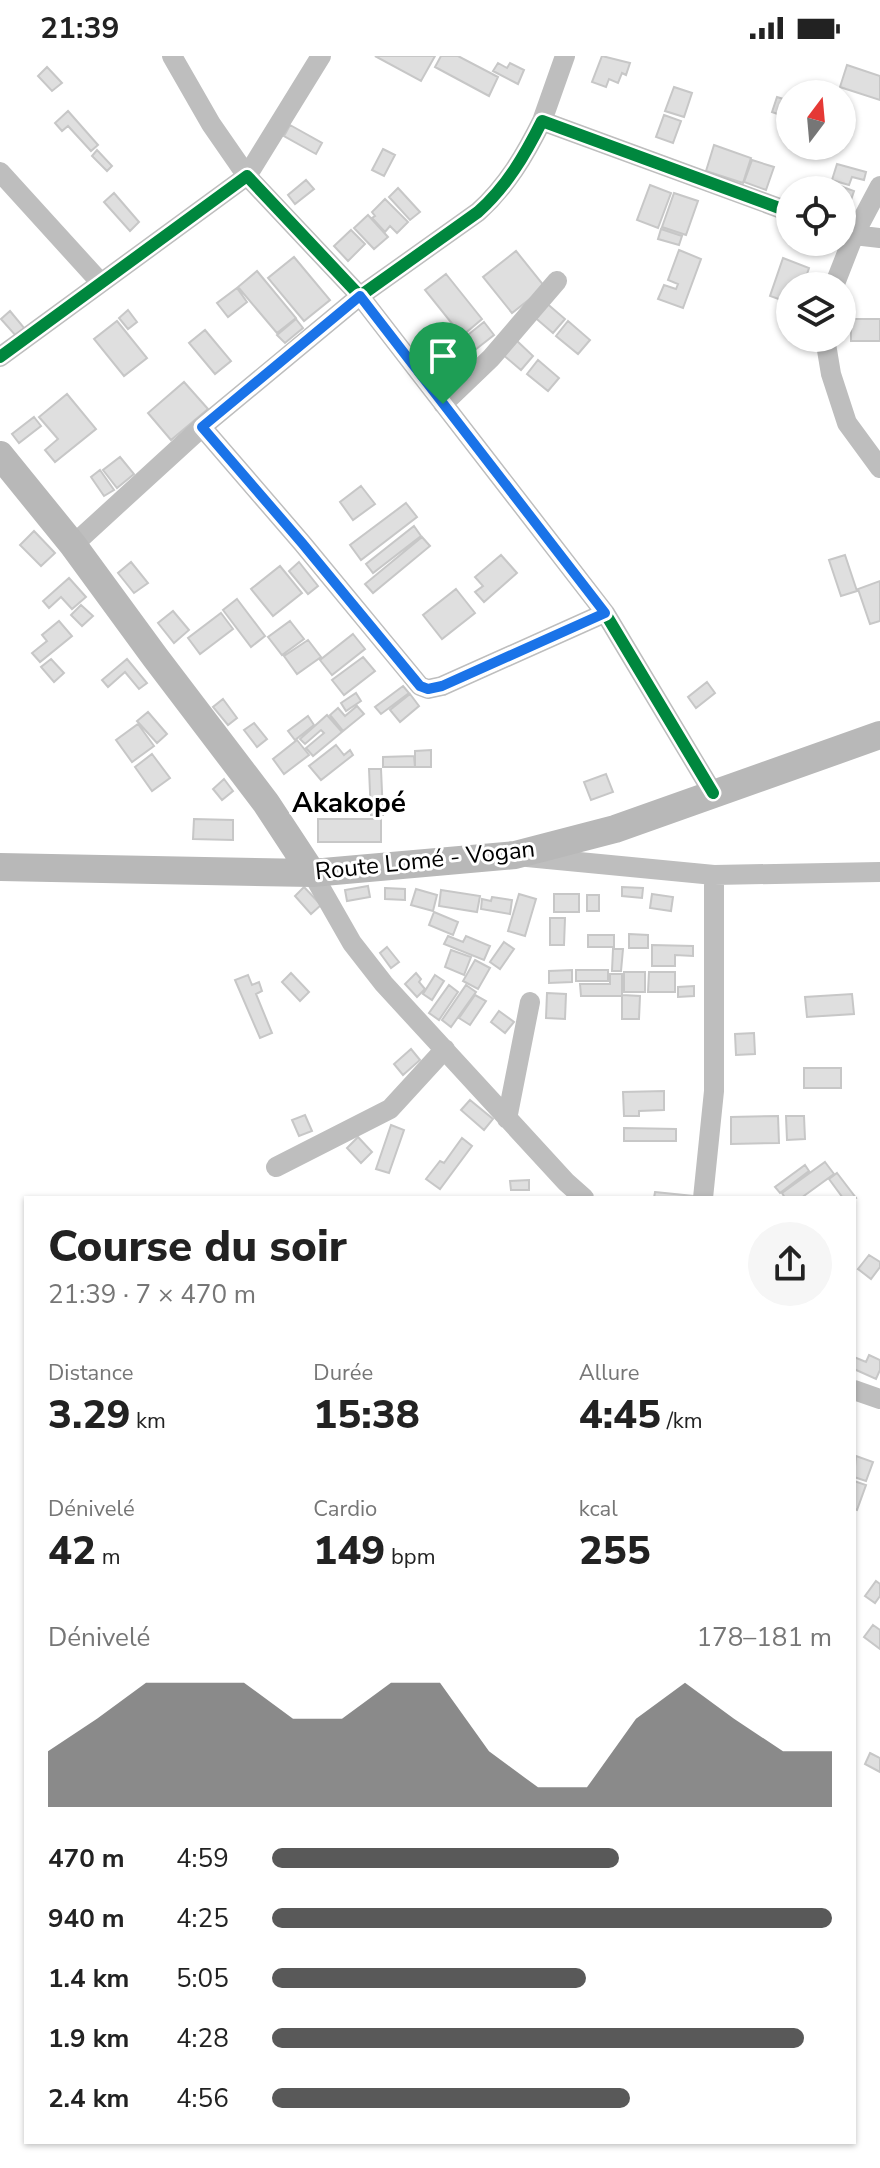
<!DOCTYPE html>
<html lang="fr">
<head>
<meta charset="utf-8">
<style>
	body { margin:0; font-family:"Nunito Sans",sans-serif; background:#f6f6f6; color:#222; height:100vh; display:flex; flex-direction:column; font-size:30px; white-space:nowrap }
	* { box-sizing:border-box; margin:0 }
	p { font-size:26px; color:#767676 }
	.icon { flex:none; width:44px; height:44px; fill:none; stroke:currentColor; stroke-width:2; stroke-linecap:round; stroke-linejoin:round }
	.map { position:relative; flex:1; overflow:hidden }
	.sheet { position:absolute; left:24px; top:1140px; width:832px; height:948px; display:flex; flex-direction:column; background:#fff; border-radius:0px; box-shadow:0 2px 6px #0004 }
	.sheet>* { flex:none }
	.needle { width:52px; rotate:16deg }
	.buttons { position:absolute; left:776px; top:24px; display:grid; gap:16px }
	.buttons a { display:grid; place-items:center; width:80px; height:80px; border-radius:50%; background:#fff; box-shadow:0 2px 6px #0004; font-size:40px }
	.pin { position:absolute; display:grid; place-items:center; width:68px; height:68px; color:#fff; margin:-82px -34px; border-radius:50% 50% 50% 0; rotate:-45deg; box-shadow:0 0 8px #0007 }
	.pin .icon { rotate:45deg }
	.round { display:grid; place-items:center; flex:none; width:84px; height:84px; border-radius:42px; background:#f6f6f6 }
	.headline { display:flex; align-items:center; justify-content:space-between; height:136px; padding:0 24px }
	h1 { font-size:44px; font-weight:800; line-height:60px }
	.figures { display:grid; grid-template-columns:repeat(3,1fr); gap:12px; height:136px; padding:8px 24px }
	.figures div { display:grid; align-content:center }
	.figures b { font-size:40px; font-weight:800 }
	.figures small { font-size:22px; font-weight:400 }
	.figures p { font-size:22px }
	.chart { height:224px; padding:16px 24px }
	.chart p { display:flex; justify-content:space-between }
	.chart svg { width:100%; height:144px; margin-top:8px; fill:#595959; opacity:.7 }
	ul { padding:0 24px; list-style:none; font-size:26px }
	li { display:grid; grid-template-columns:128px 96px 1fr; align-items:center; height:60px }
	li i { height:20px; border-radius:10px; background:#595959 }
	.status { display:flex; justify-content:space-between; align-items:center; height:56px; padding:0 40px; background:#fff; direction:ltr }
	.status svg { height:22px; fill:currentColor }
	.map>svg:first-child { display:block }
</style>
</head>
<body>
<div class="status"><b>21:39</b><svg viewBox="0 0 49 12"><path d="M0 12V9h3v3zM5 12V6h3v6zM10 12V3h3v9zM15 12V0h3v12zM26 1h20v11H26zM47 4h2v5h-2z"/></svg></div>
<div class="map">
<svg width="880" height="2112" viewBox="0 0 880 2112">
	<rect width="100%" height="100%" fill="#fff"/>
	<path fill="#dfdfdf" stroke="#c7c7c7" stroke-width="2" d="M375,0H435L421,25Z
		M441,0H458L498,21L489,40L435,11Z
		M602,0L630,7L626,19L622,17L618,27L609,23L606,31L592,26Z
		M498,7L507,12L510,7L524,14L518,28L493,15Z
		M847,9L880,20V44L840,31Z
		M47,11L62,27L52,35L38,20Z
		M674,31L692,37L684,61L665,55Z
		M777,41L790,45V62L772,56Z
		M68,55L98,89L91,95L68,70L62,75L55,67Z
		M664,59L681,65L673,87L656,81Z
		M290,69L322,87L316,98L284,80Z
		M714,89L751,102L743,127L706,115Z
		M383,93L395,99L384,120L372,114Z
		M97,94L112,110L107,115L92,100Z
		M752,104L774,111L766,134L744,126Z
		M837,108L866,116L864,124L852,121L849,129L832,124Z
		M306,124L314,133L295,148L288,139Z
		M832,127L854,135L851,144L842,141V134H830Z
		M650,129L671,137L658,172L637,164Z
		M398,132L420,156L410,164L389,141Z
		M114,137L139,166L130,175L104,146Z
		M674,137L698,145L686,179L662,171Z
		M385,143L408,166L397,177L390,170L385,176L372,162L375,160L372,156Z
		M368,159L388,181L374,193L354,172Z
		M661,173L682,180L679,189L658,183Z
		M351,174L365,188L348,205L334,190Z
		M679,194L701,203L683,252L658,243L664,229L676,233L678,228L668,224Z
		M516,195L545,231L512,257L483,221Z
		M294,201L330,244L304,265L268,222Z
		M783,202L809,212L803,230H790V247L770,240Z
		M257,215L296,262L277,277L238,231Z
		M446,218L482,263L462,280L425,234Z
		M237,232L247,246L228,261L217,247Z
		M544,245L565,263L553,277L532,259Z
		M128,254L137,266L128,273L119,262Z
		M10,255L25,273L16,280L1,263Z
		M296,263L303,272L285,287L277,279Z
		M851,263H880V285H851Z
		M117,265L147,302L124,320L94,283Z
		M568,265L590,284L578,298L556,280Z
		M484,266L494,279L475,294L464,282Z
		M205,274L231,305L215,318L189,287Z
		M515,283L533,300L521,314L502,298Z
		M538,304L559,322L548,335L527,318Z
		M184,326L208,353L171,384L148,357Z
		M67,338L96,373L55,406L45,394L58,383L39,361Z
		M34,361L41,370L19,387L12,378Z
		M120,401L134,418L117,432L103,414Z
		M100,414L114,434L104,440L91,421Z
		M361,430L375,448L353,464L340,446Z
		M406,447L417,461L361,504L350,489Z
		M414,470L421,480L373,517L366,508Z
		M34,475L55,497L41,510L20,489Z
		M422,481L430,490L373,537L365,528Z
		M501,499L517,517L484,546L475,536L483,530L475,521Z
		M845,499L857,535L841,540L829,504Z
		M131,506L148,527L134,537L118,517Z
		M299,506L318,530L308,538L289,515Z
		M280,510L302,537L273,560L251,533Z
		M69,522L86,541L72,553L61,541L49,552L43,545Z
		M880,525V565L870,568L858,533Z
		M456,533L475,557L442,583L423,559Z
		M237,543L265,580L251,591L223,554Z
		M81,549L93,560L82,570L71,559Z
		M173,555L189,574L174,587L158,567Z
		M221,557L233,573L200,598L188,582Z
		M59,565L72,580L40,606L32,597L47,585L42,579Z
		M290,565L304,583L282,599L268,581Z
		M353,578L365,593L332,619L320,604Z
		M308,584L321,601L297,618L284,600Z
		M363,601L375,615L344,639L332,624Z
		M51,603L64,617L54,626L41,611Z
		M127,603L147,627L139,633L125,616L108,631L102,624Z
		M707,626L715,637L696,652L688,641Z
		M403,630L409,637L381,658L375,651Z
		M356,637L361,645L346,655L341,647Z
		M410,638L419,650L400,666L390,654Z
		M223,643L237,662L228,669L213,651Z
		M357,650L364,658L343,675L330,659L338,652L345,660Z
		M148,656L167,678L157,687L137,665Z
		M327,659L342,676L313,700L306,692L324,677L321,674L305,688L300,683Z
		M308,660L314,669L295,684L288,675Z
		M254,667L267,683L257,691L244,674Z
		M138,668L154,690L132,706L116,684Z
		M297,684L309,699L284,718L273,703Z
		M336,689L344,699L350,694L353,699L321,724L309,710Z
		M431,694V711H415V695Z
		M152,698L170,722L152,735L135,711Z
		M414,700L415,711H383V701Z
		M369,713H381L383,759H371Z
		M606,718L613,736L591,744L584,726Z
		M224,723L233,735L222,744L213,733Z
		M194,763L233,764V784L193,783Z
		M318,763H381V786H318Z
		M368,830L370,841L347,845L345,834Z
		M304,831L321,849L311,858L295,840Z
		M622,831L643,832L642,842L622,840Z
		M385,832L405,833V844L385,843Z
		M416,833L437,839L433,855L411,849Z
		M441,834L480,840L477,856L439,850Z
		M519,838L536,843L525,880L508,875Z
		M554,838H579V856H554Z
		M652,838L673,841L671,855L650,852Z
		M587,839H599V855H587Z
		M492,841L512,844L510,858L481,853L482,843L491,845Z
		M434,856L458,866L453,879L429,869Z
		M550,862H565L564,889H550Z
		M629,878L648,879V892H629Z
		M588,879H614V891H588Z
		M448,880L463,886L466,880L490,890L484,904L444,888Z
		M504,886L514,893L500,913L490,906Z
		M652,889L693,890V900L675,899V910H652Z
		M387,891L399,906L391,912L380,897Z
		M613,893H623L621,915H612Z
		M451,894L471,901L464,919L445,911Z
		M475,904L490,912L478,933L463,925Z
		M572,914V926L549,927V915Z
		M576,914H608V925H576Z
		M624,916H645V936H624Z
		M649,916H675V936H648Z
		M291,917L309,936L300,945L282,926Z
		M416,917L421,923L419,926L425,933L417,941L405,928Z
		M610,918H622V940H581L580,928H610Z
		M248,919L252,929L259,926L262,935L256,938L272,977L260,982L235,924Z
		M435,919L444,925L432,944L423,938Z
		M449,929L458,936L439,964L429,957Z
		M466,929L476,936L451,971L442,964Z
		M694,930V940L678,941V931Z
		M547,937L566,938L565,963L546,962Z
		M852,938L854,958L807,961L805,941Z
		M475,939L486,945L470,969L459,962Z
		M622,939L640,940L639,963H622Z
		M499,955L514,966L505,977L491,966Z
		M754,977L755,998L736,999L735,978Z
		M411,993L420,1004L403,1019L394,1008Z
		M804,1012H841V1032H804Z
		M664,1035V1054L639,1055V1060H624L623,1036Z
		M470,1044L493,1063L484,1074L461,1054Z
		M305,1059L312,1075L299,1080L292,1064Z
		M778,1060L779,1087L731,1088V1061Z
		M786,1060H804L805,1083L787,1084Z
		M391,1069L404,1074L389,1117L376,1113Z
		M624,1072L676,1073V1085H624Z
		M358,1081L372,1096L361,1107L347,1092Z
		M462,1082L472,1090L440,1133L426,1123L440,1105L444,1107Z
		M825,1106L834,1118L801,1142H785L782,1137Z
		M805,1109L809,1115L780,1137L775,1131Z
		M837,1117L856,1142L854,1143L843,1142L829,1123Z
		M529,1124V1134H511L510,1125Z
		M655,1136L693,1140V1142H654Z
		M869,1199L880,1206V1211L871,1223L858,1213Z
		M869,1299L880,1304V1314L876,1323L854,1313V1301L866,1306Z
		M856,1400L873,1406L866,1425L854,1421Z
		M854,1425L866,1429L857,1454L854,1453Z
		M876,1525L880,1528V1540L875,1547L865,1540Z
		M873,1569L880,1574V1593L864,1581Z
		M870,1697L880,1702V1716L865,1708Z"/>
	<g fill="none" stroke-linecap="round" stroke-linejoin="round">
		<path stroke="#bebebe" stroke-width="20" d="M172,0L211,68L247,120L321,0
			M542,65L565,0
			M0,116L101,227
			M845,176L854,179L880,182
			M834,230L854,179L880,130
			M825,282L831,318L847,367L880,412
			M0,301L247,120L360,240L202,371L302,487L420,630L428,633L442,630L605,557
			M443,348L491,302L557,225
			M73,489L202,371
			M713,737L605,557L360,240L478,156C507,130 525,99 542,65L790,156
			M527,801L714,819L880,816
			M312,817L352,887L384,928L566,1126L584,1142
			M507,1063L530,946
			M276,1111L390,1053L445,993
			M703,1142L714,1035V819
			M854,1334L880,1343"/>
		<path stroke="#b8b8b8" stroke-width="28" d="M0,399L73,489L155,601L266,747L312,817
			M0,811L312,817L515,799L615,773L880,679"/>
		<g stroke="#fff" stroke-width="17">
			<path id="cycleway" d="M0,301L247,120L360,240L202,371L302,487L420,630L428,633L442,630L605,557
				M713,737L605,557L360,240L478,156C507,130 525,99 542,65L790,156"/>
		</g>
		<use href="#cycleway" stroke="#00873e" stroke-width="12"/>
	</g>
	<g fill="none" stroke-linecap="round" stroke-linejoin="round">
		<g stroke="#fff" stroke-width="16">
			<path id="route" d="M360,240L605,557L442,630L428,633L420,630L302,487L202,371Z"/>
		</g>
		<use href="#route" stroke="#1a73e8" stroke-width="10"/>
	</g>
	<g text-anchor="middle" stroke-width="6" stroke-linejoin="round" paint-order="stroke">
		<g font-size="24" fill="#000" stroke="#fff">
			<text transform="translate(425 804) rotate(-6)" y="8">Route Lomé - Vogan</text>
		</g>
		<g font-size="28" font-weight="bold" fill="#000" stroke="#fff">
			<text x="349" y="756">Akakopé</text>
		</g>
	</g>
</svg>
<div class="buttons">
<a><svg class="needle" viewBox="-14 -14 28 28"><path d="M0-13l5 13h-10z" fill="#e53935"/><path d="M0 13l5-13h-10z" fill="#767676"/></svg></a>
<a><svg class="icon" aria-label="locate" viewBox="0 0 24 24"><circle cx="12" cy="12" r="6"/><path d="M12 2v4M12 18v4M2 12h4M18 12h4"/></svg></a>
<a><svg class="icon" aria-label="layers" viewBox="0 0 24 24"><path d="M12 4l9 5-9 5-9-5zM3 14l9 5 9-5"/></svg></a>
</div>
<div class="pin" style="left:443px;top:348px;background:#1e9e55"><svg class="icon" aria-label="arrive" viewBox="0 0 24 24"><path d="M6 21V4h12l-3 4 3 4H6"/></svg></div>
<section class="sheet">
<div class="headline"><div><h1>Course du soir</h1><p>21:39 · 7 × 470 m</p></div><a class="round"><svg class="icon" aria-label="share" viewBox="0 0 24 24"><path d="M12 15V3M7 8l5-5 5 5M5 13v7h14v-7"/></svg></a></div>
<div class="figures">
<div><p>Distance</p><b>3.29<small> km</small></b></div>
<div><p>Durée</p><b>15:38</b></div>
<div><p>Allure</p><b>4:45<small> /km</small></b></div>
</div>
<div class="figures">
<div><p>Dénivelé</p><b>42<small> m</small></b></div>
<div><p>Cardio</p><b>149<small> bpm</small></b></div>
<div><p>kcal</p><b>255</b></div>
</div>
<div class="chart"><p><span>Dénivelé</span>178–181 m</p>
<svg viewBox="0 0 160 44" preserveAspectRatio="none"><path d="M0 44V27L10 17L20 6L30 6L40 6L50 17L60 17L70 6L80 6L90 27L100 38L110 38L120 17L130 6L140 17L150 27L160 27V44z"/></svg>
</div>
<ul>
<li><b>470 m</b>4:59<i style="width:62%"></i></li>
<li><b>940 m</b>4:25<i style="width:100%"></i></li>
<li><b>1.4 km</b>5:05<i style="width:56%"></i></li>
<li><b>1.9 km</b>4:28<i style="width:95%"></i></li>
<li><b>2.4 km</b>4:56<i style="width:64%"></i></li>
</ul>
</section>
</div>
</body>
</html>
